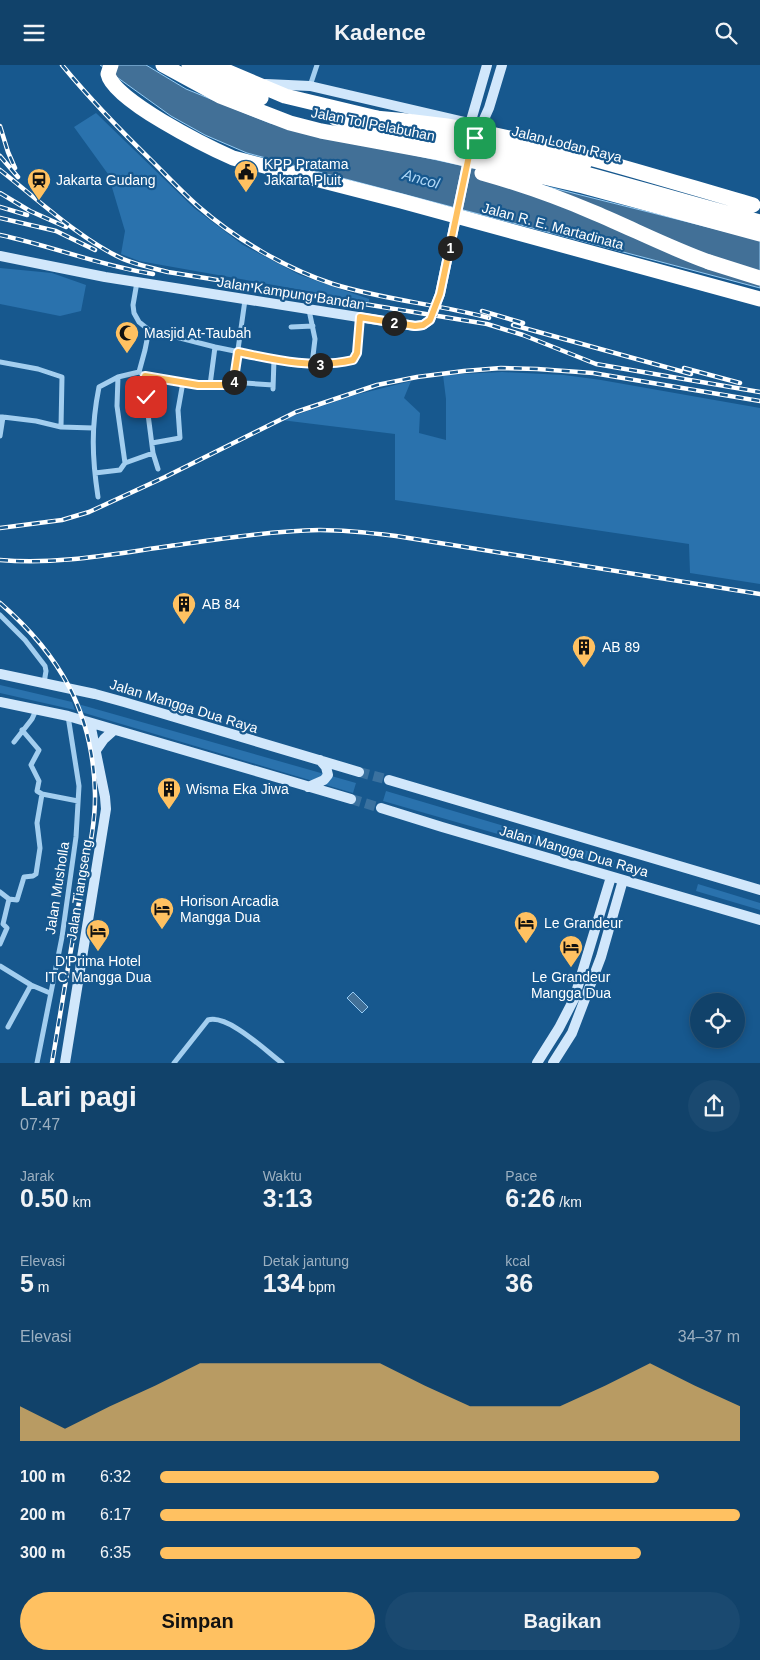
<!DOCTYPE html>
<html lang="id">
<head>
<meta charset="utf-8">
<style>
	body { margin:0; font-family:Helvetica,sans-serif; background:#1a4970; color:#f1f3f6; height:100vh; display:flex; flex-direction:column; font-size:19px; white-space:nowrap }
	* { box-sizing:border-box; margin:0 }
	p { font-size:16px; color:#9cb0c1 }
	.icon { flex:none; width:28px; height:28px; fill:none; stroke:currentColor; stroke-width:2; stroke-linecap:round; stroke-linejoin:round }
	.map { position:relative; height:998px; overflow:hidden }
	.sheet { display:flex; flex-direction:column; background:#11426a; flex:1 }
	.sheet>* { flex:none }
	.controls { position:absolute; left:690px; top:928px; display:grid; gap:10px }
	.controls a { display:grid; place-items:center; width:55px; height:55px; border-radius:50%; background:#11426a; box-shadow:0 2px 8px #0003,0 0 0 1px #305b7e; font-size:25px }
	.pin { position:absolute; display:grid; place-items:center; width:42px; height:42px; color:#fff; margin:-21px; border-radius:10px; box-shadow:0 2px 8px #0006 }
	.km { position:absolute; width:25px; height:25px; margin:-12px; border-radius:50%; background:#222; color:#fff; font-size:14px; line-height:25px; text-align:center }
	.round { display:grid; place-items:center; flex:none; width:52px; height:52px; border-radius:26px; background:#1a4970 }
	.summary { display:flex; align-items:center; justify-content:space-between; height:85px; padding:0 20px }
	h1 { font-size:28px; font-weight:800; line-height:38px }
	.figures { display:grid; grid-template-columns:repeat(3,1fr); gap:8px; height:85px; padding:5px 20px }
	.figures div { display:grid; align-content:center }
	.figures b { font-size:25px; font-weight:800 }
	.figures small { font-size:14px; font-weight:400 }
	.figures p { font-size:14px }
	.chart { height:140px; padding:10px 20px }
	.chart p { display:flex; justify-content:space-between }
	.chart svg { width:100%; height:90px; margin-top:5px; fill:#ffc161; opacity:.7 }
	.cta { display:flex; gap:10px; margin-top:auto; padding:10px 20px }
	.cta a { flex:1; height:58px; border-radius:30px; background:#ffc161; color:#111; font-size:20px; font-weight:800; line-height:58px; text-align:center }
	.cta a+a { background:#1a4970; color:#f1f3f6 }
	ul { padding:0 20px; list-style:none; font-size:16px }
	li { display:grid; grid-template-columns:80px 60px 1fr; align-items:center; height:38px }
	li i { height:12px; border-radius:6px; background:#ffc161 }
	header { display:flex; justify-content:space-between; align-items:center; height:65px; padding:0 20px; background:#11426a; font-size:22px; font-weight:800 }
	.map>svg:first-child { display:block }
</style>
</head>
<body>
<header><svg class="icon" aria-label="menu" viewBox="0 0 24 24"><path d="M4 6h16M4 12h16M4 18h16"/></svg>Kadence<svg class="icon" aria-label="search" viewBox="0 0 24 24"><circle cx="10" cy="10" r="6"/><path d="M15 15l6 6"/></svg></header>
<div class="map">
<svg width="760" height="998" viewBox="0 0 760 998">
	<rect width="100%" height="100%" fill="#17588e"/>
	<path fill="#2a72ad" d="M96,48L194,143L243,180L300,210L369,234V237L139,196L121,189L125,166L108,109L74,62Z
		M0,203L52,208L86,220L81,246L60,251L0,239Z
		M502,307L564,310L601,315L760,343V519L690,508L689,479L395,435V369L281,355L355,330L411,316L404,333L420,348L419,368L446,375V334L443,310Z
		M0,620L72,637L75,645L0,628Z
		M78,639L356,718L353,728L81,647Z
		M386,726L562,778L560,787L383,736Z
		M569,780L615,795L613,802L567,789Z
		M698,819L760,838V845L696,826Z"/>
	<path fill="#427097" stroke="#95caf2" d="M100,0H146L186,24L270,58L473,103L760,175V223L247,88L205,70L171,51Z
		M353,927L368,942L362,948L347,933Z"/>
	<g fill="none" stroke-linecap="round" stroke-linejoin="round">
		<path stroke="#3a719f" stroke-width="10" stroke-dasharray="10 5" stroke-linecap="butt" d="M359,707L389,715
			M351,734L381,743"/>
		<path stroke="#a3ceef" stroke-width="5" d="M310,21L317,0
			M137,217L133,240L134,248L139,257L149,265L215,282L293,298L325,300L353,295L357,288L360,252
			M309,245L315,274L312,299
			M291,262L313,261
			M0,297L38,304L62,312L61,362
			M139,307L145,285L149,265
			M145,311L198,320H233L245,235
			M118,312L117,341L125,398
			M234,312L245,318L273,320
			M210,320L215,282
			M273,324L274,294
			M3,352L36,356L61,362L93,363
			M0,371L3,352H0
			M152,378L180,373L178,345L183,317
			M95,408L120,405L125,398L153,388
			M98,432C92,392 91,362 99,322L118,312L139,307L145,311L144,318L153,388L158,404
			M0,550L25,575L45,601L46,606L44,618
			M14,677L32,654L36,645
			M42,729L78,736
			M0,827L9,834L3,859L7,863L0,879
			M9,834L17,835L24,812L33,811L36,809L40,783L37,758L42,729L37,726L39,716L31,700L39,685L22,665
			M0,901L31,920L50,928
			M8,962L31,920
			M37,998L62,872L76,772L79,721L68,651
			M174,998L208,955C228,949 266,986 282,998"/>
		<path stroke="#d1e7fb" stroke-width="10" d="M266,19L310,21L465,57
			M468,66L487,0
			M476,72L489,43L502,0
			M0,191L105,212L415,261L423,260L430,255L440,229L469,90
			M0,609L95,629L124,637L359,707
			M0,637L68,651L351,734
			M97,684L104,674L114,665
			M389,715L760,825
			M308,722L324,715L328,710L326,702L320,695
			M381,743L442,762L760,855
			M65,998L106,744L105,732L90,658
			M537,998L559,963L574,934L611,812
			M553,998L572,968L601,892L623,815"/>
		<path stroke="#fff" stroke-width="15" d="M111,0L108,9C113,35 208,82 233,93L401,136L760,234
			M189,0L242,26L261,33
			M212,0L285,31L377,53
			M468,72L584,99
			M709,197L760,213"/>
		<g stroke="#fff" stroke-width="4.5">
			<path id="rail" d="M62,0C90,34 121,66 153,97C168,112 183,128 199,142C237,175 285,203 333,219C384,235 437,239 489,253
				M0,61L8,87L15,103
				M0,91L18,112
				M0,105C36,133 81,175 123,194C137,200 153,203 168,207L487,259L523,270L596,299L760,327
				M0,128L30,146L66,162
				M0,142L27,150
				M0,153L56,166L95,185
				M0,170C52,181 101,201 153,209
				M482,246L523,258
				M513,260L691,309
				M684,303L740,318
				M0,463L62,455L89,447L165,412L296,347L377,320L417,312L464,306L501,303L537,304L593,308L760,336
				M0,495C58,500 113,489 170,481C219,474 270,466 320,465C346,465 371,468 396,471L760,529
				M0,538C60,590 93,647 95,728C96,762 85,803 79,837C70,890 61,944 52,998"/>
		</g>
		<use href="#rail" stroke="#17588e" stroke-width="2.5" stroke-dasharray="8" stroke-linecap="butt"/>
		<path stroke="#fff" stroke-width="15" d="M163,0L220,31L290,58L321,66L435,87L583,121L760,169
			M364,52C391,54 419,57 447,61C551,78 652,111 753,140
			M335,53C395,68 457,76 517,91C599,111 679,136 760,157
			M482,108C521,119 558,132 595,148C633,164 670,183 709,197"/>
	</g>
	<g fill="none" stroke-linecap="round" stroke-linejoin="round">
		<g stroke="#fff" stroke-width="10">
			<path id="route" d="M146,332L144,318L145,311L198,320H233L238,287C276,295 314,304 353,295L357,288L360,252L415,261L423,260L430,255L440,229L471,81L475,73"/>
		</g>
		<use href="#route" stroke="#ffc161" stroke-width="6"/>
	</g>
	<defs>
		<g id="civic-pin" transform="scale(1.25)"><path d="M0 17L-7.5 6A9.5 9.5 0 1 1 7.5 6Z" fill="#ffc161" stroke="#17588e"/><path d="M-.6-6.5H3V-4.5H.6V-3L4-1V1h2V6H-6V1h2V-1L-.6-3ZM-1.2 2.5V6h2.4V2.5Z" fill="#111"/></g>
		<g id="station-pin" transform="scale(1.25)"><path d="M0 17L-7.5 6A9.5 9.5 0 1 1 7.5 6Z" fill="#ffc161" stroke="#17588e"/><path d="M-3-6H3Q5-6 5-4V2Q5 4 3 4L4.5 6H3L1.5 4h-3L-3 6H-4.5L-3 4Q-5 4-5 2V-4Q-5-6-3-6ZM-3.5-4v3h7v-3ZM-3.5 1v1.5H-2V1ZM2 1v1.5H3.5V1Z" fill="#111"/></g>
		<g id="mosque-pin" transform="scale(1.25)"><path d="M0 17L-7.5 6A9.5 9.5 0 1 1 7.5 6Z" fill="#ffc161" stroke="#17588e"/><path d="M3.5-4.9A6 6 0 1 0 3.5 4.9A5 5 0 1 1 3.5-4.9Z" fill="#111"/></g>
		<g id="building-pin" transform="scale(1.25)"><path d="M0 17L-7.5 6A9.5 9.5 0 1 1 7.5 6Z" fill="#ffc161" stroke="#17588e"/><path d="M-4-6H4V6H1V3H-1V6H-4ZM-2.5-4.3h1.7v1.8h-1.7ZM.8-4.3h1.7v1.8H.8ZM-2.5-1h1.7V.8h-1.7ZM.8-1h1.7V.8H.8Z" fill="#111"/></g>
		<g id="hotel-pin" transform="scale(1.25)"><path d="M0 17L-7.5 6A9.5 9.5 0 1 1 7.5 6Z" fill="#ffc161" stroke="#17588e"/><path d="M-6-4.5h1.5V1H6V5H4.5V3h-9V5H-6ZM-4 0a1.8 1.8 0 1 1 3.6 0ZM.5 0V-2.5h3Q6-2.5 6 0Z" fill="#111"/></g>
	</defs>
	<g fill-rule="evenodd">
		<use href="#civic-pin" x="246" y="107"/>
		<use href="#station-pin" x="39" y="115"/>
		<use href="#mosque-pin" x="127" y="268"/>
		<use href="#building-pin" x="184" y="539"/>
		<use href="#building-pin" x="584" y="582"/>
		<use href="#building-pin" x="169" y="724"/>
		<use href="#hotel-pin" x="162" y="844"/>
		<use href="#hotel-pin" x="526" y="858"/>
		<use href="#hotel-pin" x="98" y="866"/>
		<use href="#hotel-pin" x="571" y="882"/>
	</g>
	<g text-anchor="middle" stroke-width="4.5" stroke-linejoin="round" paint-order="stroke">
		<g font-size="14" fill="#fff" stroke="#17588e">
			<text transform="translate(373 59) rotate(11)" y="5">Jalan Tol Pelabuhan</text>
			<text transform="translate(567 79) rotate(14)" y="5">Jalan Lodan Raya</text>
			<text transform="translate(553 161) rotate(15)" y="5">Jalan R. E. Martadinata</text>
			<text transform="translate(291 228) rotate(9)" y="5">Jalan Kampung Bandan</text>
			<text transform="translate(184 641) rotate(17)" y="5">Jalan Mangga Dua Raya</text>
			<text transform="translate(574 786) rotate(16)" y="5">Jalan Mangga Dua Raya</text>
			<text transform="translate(57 823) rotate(-81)" y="5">Jalan Musholla</text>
			<text transform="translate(79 825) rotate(-81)" y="5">Jalan Tiangseng</text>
		</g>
		<g font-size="14" fill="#fff" stroke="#17588e" text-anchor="start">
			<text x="264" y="104">KPP Pratama<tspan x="264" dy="16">Jakarta Pluit</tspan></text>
			<text x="56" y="120">Jakarta Gudang</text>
			<text x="144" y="273">Masjid At-Taubah</text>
			<text x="202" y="544">AB 84</text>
			<text x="602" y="587">AB 89</text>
			<text x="186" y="729">Wisma Eka Jiwa</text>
			<text x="180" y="841">Horison Arcadia<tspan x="180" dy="16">Mangga Dua</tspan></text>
			<text x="544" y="863">Le Grandeur</text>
			<text x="98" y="901" text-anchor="middle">D'Prima Hotel<tspan x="98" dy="16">ITC Mangga Dua</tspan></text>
			<text x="571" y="917" text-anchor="middle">Le Grandeur<tspan x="571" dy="16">Mangga Dua</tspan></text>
		</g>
		<g font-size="15" font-style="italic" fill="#afd7f6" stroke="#17588e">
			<text transform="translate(421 114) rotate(16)" y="5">Ancol</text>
		</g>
	</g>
</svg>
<div class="controls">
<a><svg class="icon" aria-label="locate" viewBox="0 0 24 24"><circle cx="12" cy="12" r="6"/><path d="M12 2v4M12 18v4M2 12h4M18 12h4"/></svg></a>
</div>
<div class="pin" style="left:475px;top:73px;background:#1e9e55"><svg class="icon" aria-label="arrive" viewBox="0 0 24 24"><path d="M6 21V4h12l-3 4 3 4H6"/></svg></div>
<div class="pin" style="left:146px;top:332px;background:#d93025"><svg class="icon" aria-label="check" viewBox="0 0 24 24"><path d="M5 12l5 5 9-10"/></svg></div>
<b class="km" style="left:450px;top:183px">1</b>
<b class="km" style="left:394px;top:258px">2</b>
<b class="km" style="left:320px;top:300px">3</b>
<b class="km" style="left:234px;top:317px">4</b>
</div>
<section class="sheet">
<div class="summary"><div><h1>Lari pagi</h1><p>07:47</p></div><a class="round"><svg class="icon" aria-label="share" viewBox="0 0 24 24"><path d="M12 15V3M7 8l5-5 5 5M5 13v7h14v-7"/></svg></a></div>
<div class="figures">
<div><p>Jarak</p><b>0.50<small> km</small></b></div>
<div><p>Waktu</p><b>3:13</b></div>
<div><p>Pace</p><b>6:26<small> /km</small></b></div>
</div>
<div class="figures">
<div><p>Elevasi</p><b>5<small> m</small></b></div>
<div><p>Detak jantung</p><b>134<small> bpm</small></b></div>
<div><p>kcal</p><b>36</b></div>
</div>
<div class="chart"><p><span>Elevasi</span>34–37 m</p>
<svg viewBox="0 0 160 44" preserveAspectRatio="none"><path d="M0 44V27L10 38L20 27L30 17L40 6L50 6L60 6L70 6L80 6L90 17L100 27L110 27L120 27L130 17L140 6L150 17L160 27V44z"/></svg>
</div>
<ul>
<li><b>100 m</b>6:32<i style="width:86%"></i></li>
<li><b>200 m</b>6:17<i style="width:100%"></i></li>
<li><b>300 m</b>6:35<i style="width:83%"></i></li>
</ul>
<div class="cta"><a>Simpan</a><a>Bagikan</a></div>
</section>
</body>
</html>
